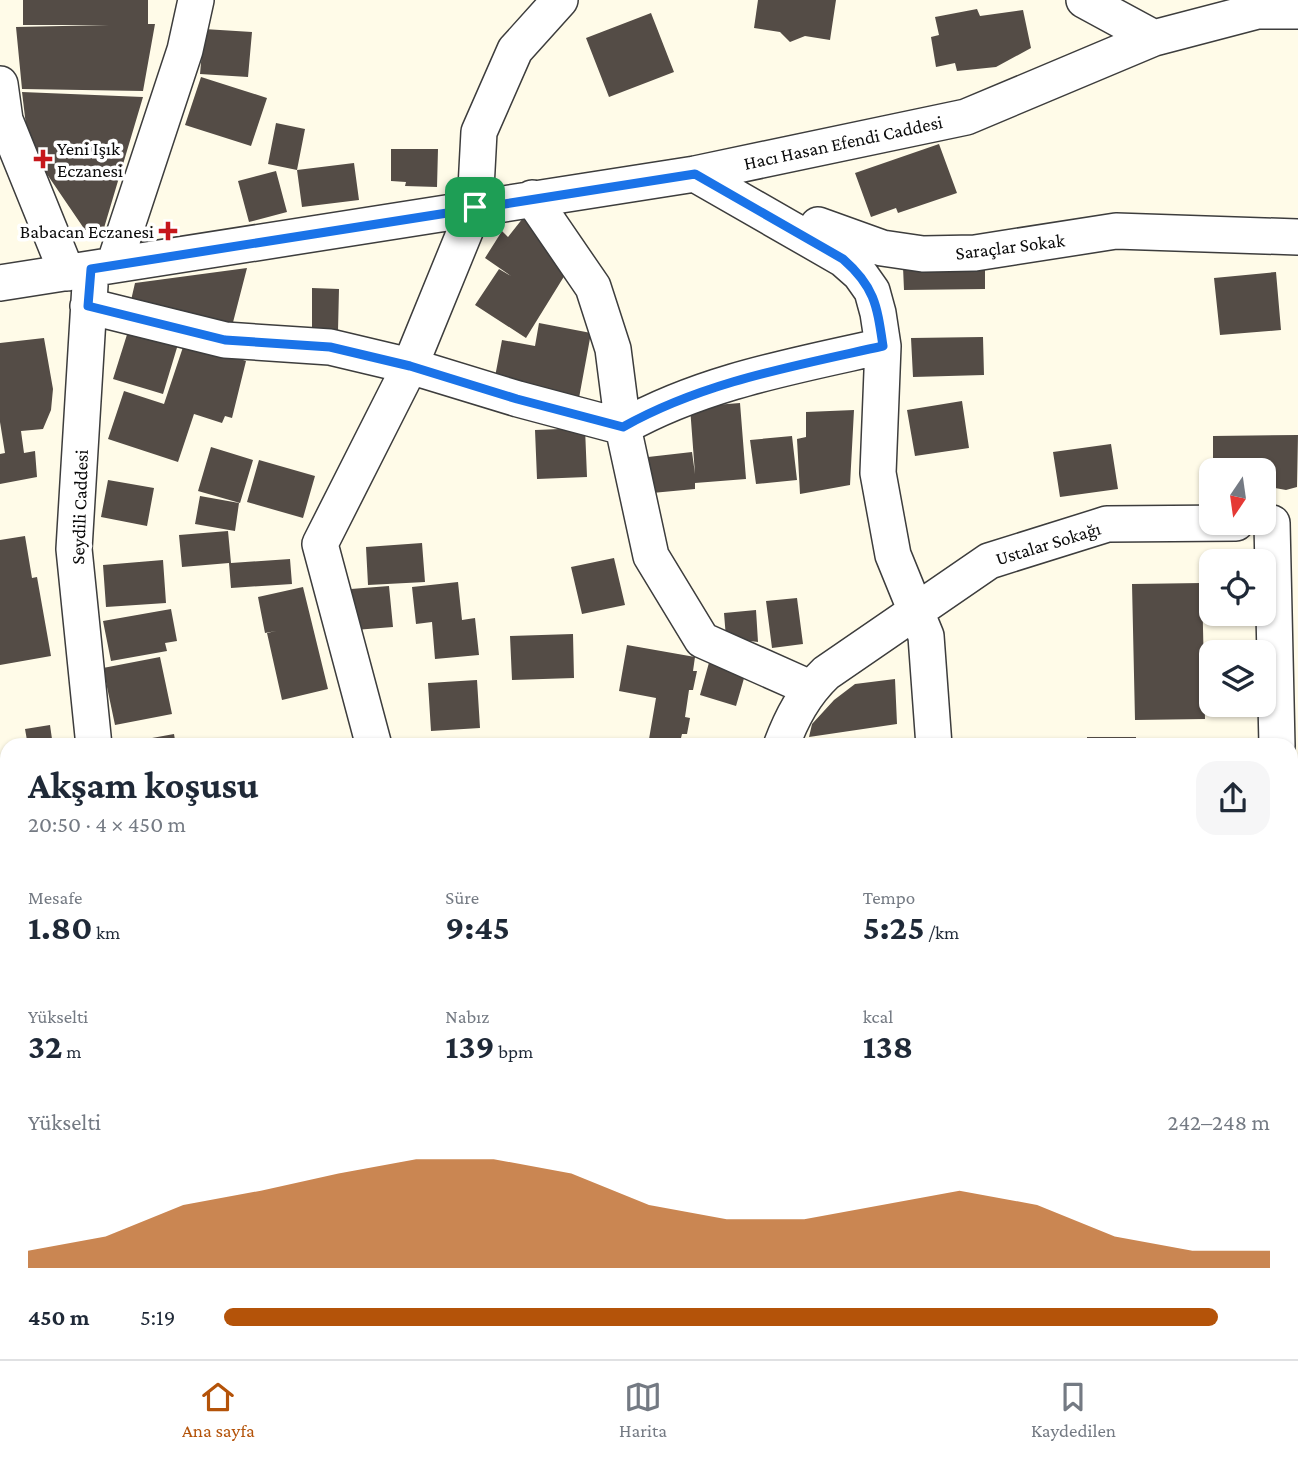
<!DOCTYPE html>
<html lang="tr">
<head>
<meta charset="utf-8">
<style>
	body { margin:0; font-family:"Crimson Pro",serif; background:#f6f6f7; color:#1f2937; height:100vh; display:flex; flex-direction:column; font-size:26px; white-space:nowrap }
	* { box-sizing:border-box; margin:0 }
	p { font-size:23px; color:#747a83 }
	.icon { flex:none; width:38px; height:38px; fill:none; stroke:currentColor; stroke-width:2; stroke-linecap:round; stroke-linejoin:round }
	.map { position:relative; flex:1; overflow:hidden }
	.sheet { position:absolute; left:0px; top:738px; width:1298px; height:621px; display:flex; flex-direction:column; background:#fff; border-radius:21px 21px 0 0; box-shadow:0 2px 5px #0004 }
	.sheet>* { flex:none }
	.needle { width:46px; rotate:193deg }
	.controls { position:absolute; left:1199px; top:458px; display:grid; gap:14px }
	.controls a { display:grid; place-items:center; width:77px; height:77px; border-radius:14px; background:#fff; box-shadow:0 2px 5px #0004; font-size:35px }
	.pin { position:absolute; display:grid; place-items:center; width:60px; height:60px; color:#fff; margin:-30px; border-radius:14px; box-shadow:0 4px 10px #0006 }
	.round { display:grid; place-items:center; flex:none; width:74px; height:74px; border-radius:21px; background:#f6f6f7 }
	.head { display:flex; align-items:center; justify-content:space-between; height:119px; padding:0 28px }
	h1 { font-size:38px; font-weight:700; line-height:52px }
	.figures { display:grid; grid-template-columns:repeat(3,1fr); gap:10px; height:119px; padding:7px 28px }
	.figures div { display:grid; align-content:center }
	.figures b { font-size:35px; font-weight:700 }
	.figures small { font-size:19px; font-weight:400 }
	.figures p { font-size:19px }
	.chart { height:196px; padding:14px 28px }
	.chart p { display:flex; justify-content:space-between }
	.chart svg { width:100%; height:126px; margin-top:7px; fill:#b45309; opacity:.7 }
	ul { padding:0 28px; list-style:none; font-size:23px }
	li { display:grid; grid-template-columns:112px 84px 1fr; align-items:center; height:52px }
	li i { height:18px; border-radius:9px; background:#b45309 }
	.menu { display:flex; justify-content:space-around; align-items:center; height:98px; border-top:2px solid #e0e1e3; background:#fff; font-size:19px; color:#747a83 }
	.menu a { display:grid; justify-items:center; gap:4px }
	.menu .current { color:#b45309 }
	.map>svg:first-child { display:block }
</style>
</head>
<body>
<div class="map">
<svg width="1298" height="1359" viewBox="0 0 1298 1359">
	<rect width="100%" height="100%" fill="#fffbe8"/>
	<path fill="#544c46" d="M23,0H148V24H155L143,91L22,89L16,27L109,25H23Z
		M758,0H836L830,40L805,36L790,42L780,32L754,28Z
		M977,9L980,16L1023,10L1031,48L996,67L957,71L955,63L936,67L931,37L939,35L935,17Z
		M651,13L674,72L609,97L586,38Z
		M204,29L252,32L248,77L200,74Z
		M201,77L267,98L251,146L185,125Z
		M22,92L143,97L104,228L85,230L38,161L28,142Z
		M276,123L305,129L297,170L268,164Z
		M939,144L957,193L898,213L896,208L871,217L855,173Z
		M391,149H438L437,187L405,186L406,182L391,181Z
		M354,163L359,200L302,207L297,170Z
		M276,171L287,212L249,222L238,181Z
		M523,218L568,270L526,338L475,305L499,269L511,276L485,258L502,231L508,237Z
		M903,267H985V289L904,290Z
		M247,268L230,334L129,309L135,283Z
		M1276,272L1281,330L1220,335L1214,278Z
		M312,288L339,289L338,331L312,330Z
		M539,323L591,333L579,398L494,382L502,340L535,346Z
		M130,325L179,341L163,394L113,379Z
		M983,337L984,375L913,377L911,338Z
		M44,338L53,389L51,410L43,429L21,431L24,453L35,451L37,477L0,484V454L5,453L0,422V343Z
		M185,341L246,361L232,418L225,416L222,423L194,414L178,462L108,439L124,391L164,404Z
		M962,401L969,448L915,456L907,410Z
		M740,403L746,479L695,483V489L652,493L648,457L692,452L695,474L690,407Z
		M854,410L850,485L800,494L797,439L806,437V412Z
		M585,428L587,477L537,479L535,430Z
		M1298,435L1297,487L1286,490L1275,488V483H1264V471H1210L1209,461H1213V436Z
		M792,436L797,480L756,484L750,440Z
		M1111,444L1118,489L1060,497L1053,452Z
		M211,447L253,460L240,503L198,491Z
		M259,460L315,476L303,518L247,502Z
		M108,480L154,488L147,526L101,517Z
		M200,496L239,503L235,531L195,524Z
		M228,531L231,563L290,559L292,584L231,588L229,563L182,567L179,535Z
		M25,536L32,578L37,577L51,656L0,665V540Z
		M422,543L425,582L368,585L366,547Z
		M614,558L625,605L582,614L571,567Z
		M163,560L166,603L106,607L103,565Z
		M458,582L462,620L475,618L479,655L435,659L432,622L416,624L412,587Z
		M1202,583L1205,719L1135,720L1132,584Z
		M389,586L393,627L355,630L351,589Z
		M303,587L328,689L282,700L267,633L276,631L265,633L258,597Z
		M797,598L803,644L772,648L766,601Z
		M171,609L177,641L165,643L167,651L111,661L103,621Z
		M756,610L758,642L726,638L724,613Z
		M573,634L574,678L512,680L510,636Z
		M627,645L695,657L693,671H697L693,690H689L685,717L690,718L687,734H682L680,742L670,740L669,746L648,745L656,698L619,691Z
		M160,657L172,714L115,725L103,668Z
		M710,659L747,668L736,706L700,695Z
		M895,679L897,724L809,737L812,724L834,700L855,684Z
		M477,680L480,728L431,731L428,683Z
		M50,725L53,746H28L25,729Z
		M174,734L176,746H119V744Z
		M1087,737H1136V746H1087Z
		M7,785V811H5L2,786Z
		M7,902V956H5L0,903Z
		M5,1267L7,1268V1295L2,1294Z
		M0,1314L7,1316L4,1359H0Z
		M19,1353H69L68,1359H17Z
		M320,1353L349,1358V1359H319Z
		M606,1353H632L663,1359H605Z"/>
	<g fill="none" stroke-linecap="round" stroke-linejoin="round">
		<g stroke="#3d3d3d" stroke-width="38">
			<path id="minor" d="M1084,0L1154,38
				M0,84L5,120L67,273
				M695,174L843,259L860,274L872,291L878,313L883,346L878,473L893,555L926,636L934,746
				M532,198L593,287L613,349L623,427C703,382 794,366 883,346
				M818,225L882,248L923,254L975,253L1116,231L1298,237
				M114,265L185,50L196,0
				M0,283L695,174L966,117L1154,38L1257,11H1298
				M90,285L74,549L94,746
				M88,306L225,340L330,347L410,366L518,399L623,427L651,556L702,640L810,688
				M1272,523L1277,746
				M374,746L320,544L410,366L475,207L479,132L515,50L560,0
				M781,746C792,717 804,694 826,673L989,561L1107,524L1236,523
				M0,879H7
				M1292,1094L1298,1092
				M1292,1182L1295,1253L1292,1278
				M436,1353V1359
				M929,1353L930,1359
				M1109,1353V1359
				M1291,1353V1359
				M125,1359L126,1353
				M677,1359L678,1353"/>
		</g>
		<use href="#minor" stroke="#fff" stroke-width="35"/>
	</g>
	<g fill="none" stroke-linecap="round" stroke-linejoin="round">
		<g stroke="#fff" stroke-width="14">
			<path id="route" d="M695,174L843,259C875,287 877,306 883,346C794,366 703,382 623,427L517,399L410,366L330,347L225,340L88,306L91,269Z"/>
		</g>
		<use href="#route" stroke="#1a73e8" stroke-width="9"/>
	</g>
	<g fill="#c6171b" stroke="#fff" stroke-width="2.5">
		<path d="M39.5 148.5h7v7h7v7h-7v7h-7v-7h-7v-7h7z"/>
		<path d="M164.5 220.5h7v7h7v7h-7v7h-7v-7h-7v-7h7z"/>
	</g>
	<g text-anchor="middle" stroke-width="7" stroke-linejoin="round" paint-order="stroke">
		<g font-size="19" fill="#0a0a0a" stroke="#fff">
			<text transform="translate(843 142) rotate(-12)" y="7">Hacı Hasan Efendi Caddesi</text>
			<text transform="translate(1010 246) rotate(-7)" y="7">Saraçlar Sokak</text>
			<text transform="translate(79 507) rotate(-88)" y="7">Seydili Caddesi</text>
			<text transform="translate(1048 543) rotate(-17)" y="7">Ustalar Sokağı</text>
		</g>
		<g font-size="19" fill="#0a0a0a" stroke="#fff" text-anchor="start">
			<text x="57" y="155">Yeni Işık<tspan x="57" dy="22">Eczanesi</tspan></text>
			<text x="154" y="238" text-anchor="end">Babacan Eczanesi</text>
		</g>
	</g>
</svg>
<div class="controls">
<a><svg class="needle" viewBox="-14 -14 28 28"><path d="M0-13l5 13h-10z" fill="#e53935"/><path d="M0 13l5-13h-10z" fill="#747a83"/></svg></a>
<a><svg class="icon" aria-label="locate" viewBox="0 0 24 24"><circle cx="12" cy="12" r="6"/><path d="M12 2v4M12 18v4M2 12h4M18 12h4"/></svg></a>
<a><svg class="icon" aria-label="layers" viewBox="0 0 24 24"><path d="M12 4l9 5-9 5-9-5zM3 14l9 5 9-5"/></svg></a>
</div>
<div class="pin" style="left:475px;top:207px;background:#1e9e55"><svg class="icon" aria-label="arrive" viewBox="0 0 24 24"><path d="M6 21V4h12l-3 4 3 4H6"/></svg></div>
<section class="sheet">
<div class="head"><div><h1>Akşam koşusu</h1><p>20:50 · 4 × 450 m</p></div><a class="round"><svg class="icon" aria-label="share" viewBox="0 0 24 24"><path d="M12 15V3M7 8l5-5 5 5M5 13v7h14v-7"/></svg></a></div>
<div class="figures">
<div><p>Mesafe</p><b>1.80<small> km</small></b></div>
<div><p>Süre</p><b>9:45</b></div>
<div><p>Tempo</p><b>5:25<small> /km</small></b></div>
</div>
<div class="figures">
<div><p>Yükselti</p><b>32<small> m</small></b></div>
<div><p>Nabız</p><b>139<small> bpm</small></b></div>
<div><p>kcal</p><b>138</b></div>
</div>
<div class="chart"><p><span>Yükselti</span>242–248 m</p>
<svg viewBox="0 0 160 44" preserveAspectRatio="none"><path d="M0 44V38L10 33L20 22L30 17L40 11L50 6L60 6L70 11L80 22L90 27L100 27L110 22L120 17L130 22L140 33L150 38L160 38V44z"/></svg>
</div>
<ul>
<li><b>450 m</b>5:19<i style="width:95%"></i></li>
</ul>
</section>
</div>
<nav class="menu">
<a class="current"><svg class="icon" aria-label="home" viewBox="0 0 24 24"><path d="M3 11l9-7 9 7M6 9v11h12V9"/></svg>Ana sayfa</a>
<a><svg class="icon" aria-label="map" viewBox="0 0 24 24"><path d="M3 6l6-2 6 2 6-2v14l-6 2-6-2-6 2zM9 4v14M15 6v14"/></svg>Harita</a>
<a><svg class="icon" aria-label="saved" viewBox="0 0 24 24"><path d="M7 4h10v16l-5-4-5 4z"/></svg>Kaydedilen</a>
</nav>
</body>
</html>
